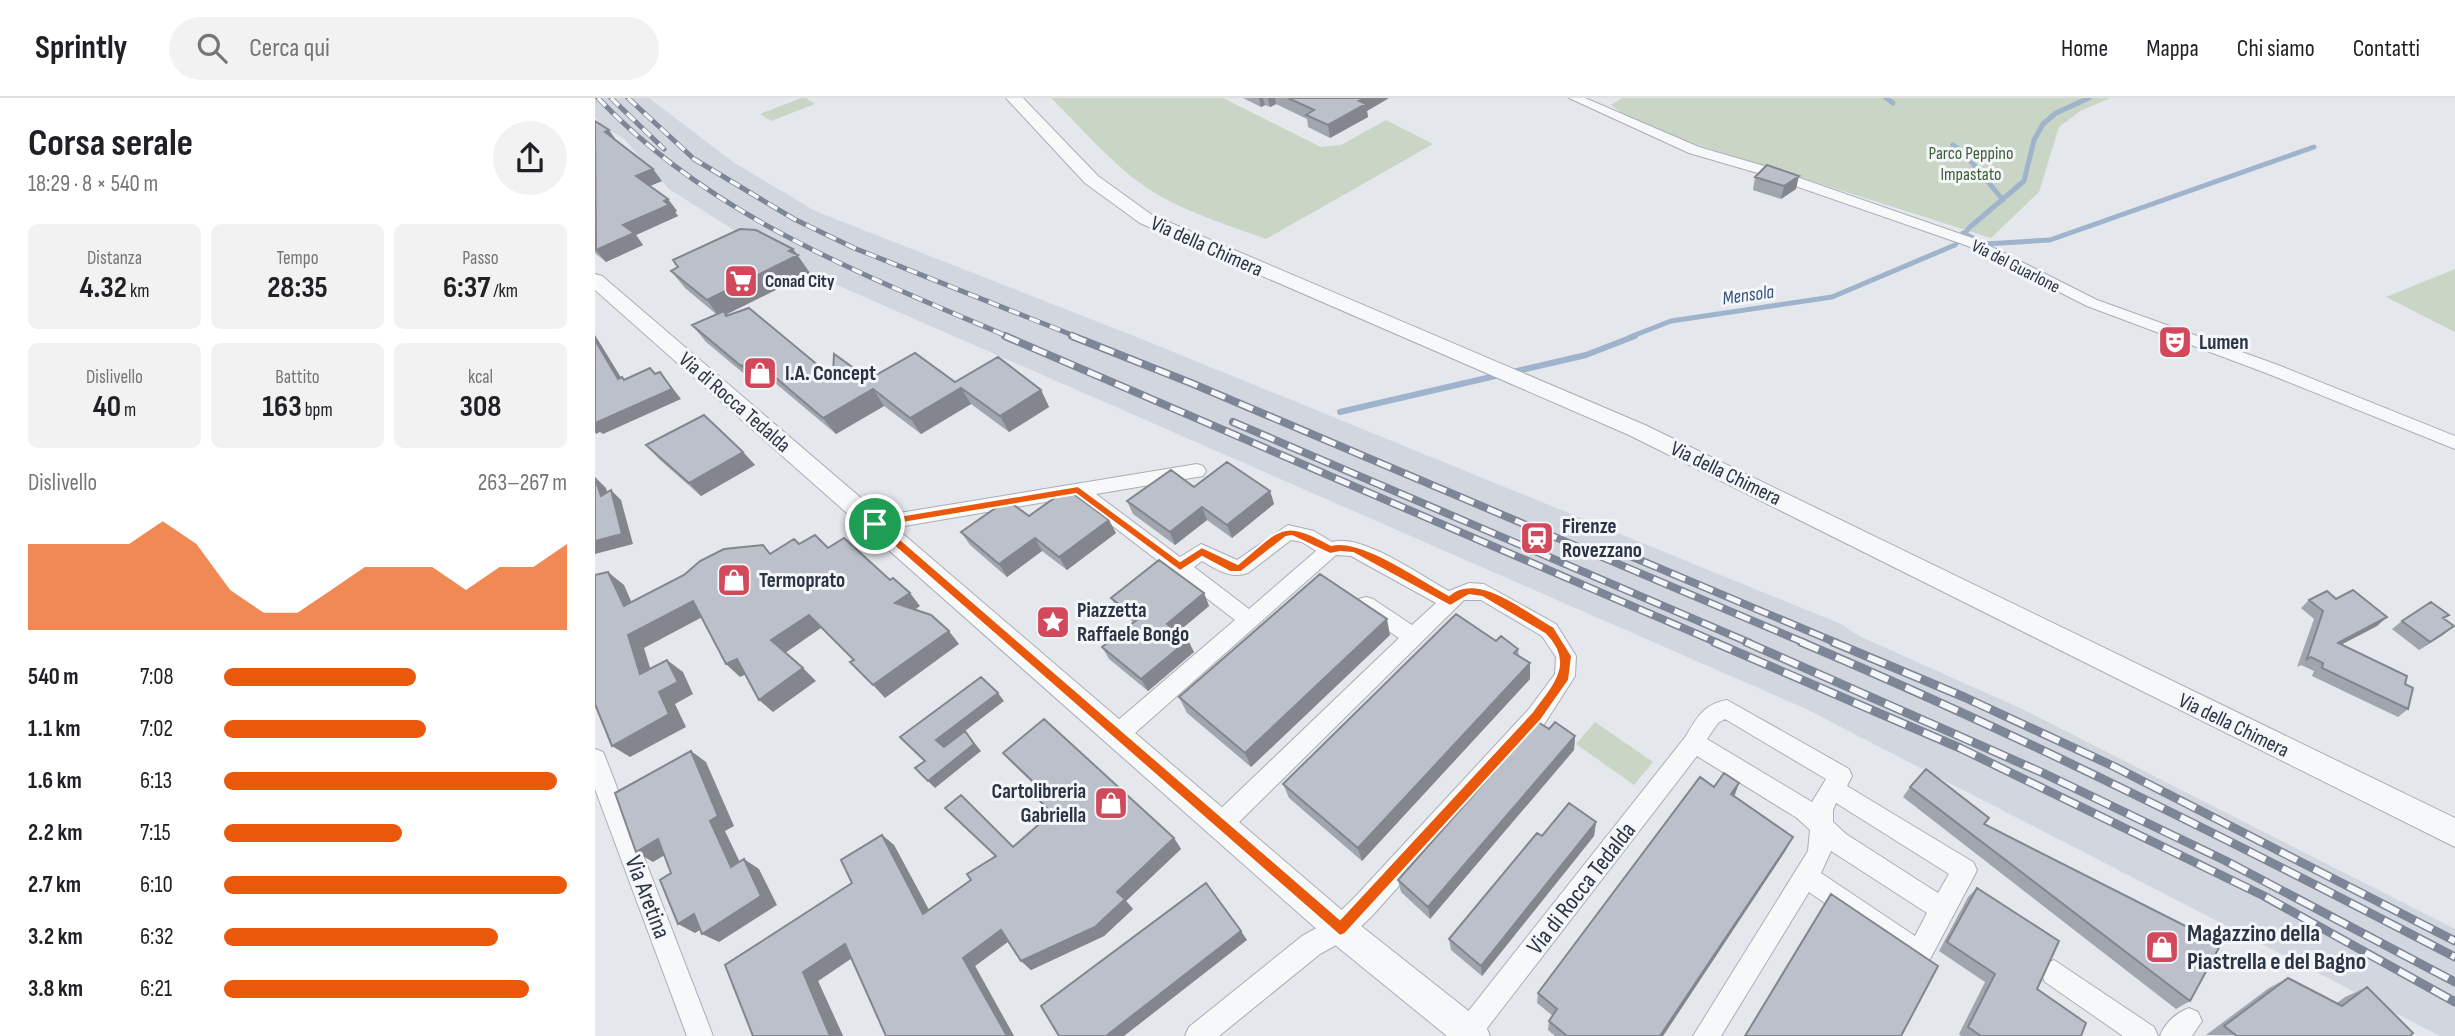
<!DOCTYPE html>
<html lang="it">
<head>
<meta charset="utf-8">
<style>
	body { margin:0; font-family:"Sofia Sans Condensed",sans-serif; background:#f2f2f2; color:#202124; height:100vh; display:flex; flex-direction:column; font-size:26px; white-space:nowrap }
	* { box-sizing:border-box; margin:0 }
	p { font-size:23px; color:#757577 }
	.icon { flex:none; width:38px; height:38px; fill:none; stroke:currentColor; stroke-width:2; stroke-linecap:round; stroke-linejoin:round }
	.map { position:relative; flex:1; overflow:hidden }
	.sheet { display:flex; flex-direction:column; background:#fff; width:595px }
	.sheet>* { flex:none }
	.pin { position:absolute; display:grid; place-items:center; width:60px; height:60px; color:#fff; margin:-30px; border:4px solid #fff; border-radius:50%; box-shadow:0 2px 7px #0007 }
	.round { display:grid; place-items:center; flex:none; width:74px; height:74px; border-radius:37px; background:#f2f2f2 }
	.overview { display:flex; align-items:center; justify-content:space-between; height:119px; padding:0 28px }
	h1 { font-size:38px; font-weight:700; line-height:52px }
	.figures { display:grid; grid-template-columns:repeat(3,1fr); gap:10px; height:119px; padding:7px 28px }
	.figures div { display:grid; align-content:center; border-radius:10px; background:#f2f2f2; text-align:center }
	.figures b { font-size:30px; font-weight:700 }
	.figures small { font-size:19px; font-weight:400 }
	.figures p { font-size:19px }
	.chart { height:196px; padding:14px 28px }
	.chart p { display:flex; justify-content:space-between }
	.chart svg { width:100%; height:126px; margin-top:7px; fill:#ea580c; opacity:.7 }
	ul { padding:0 28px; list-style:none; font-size:23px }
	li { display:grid; grid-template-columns:112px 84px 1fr; align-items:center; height:52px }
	li i { height:18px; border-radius:9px; background:#ea580c }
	header { display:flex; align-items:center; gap:42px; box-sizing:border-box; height:98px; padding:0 35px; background:#fff; border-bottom:2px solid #e0e0e0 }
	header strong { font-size:33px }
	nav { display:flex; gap:38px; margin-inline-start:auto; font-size:24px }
	.search { width:490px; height:63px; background:#f2f2f2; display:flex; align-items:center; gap:18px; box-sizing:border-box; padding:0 24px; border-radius:38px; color:#757577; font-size:26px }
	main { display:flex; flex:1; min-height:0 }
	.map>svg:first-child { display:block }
</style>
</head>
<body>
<header>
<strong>Sprintly</strong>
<div class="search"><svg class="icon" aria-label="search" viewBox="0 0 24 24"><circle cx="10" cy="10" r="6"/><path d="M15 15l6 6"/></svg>Cerca qui</div>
<nav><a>Home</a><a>Mappa</a><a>Chi siamo</a><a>Contatti</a></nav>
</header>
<main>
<section class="sheet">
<div class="overview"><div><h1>Corsa serale</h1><p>18:29 · 8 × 540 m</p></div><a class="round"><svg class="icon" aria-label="share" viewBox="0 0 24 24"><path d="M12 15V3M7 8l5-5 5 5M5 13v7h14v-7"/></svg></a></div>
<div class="figures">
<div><p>Distanza</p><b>4.32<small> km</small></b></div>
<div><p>Tempo</p><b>28:35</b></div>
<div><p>Passo</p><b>6:37<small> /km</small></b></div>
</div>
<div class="figures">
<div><p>Dislivello</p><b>40<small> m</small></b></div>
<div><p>Battito</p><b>163<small> bpm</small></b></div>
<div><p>kcal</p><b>308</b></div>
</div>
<div class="chart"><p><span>Dislivello</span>263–267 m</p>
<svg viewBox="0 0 160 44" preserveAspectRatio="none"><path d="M0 44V14L10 14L20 14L30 14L40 6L50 14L60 30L70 38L80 38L90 30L100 22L110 22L120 22L130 30L140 22L150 22L160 14V44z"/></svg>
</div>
<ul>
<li><b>540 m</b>7:08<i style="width:56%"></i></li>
<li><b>1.1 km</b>7:02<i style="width:59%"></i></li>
<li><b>1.6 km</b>6:13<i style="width:97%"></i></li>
<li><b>2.2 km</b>7:15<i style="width:52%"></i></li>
<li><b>2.7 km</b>6:10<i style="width:100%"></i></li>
<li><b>3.2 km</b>6:32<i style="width:80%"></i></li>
<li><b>3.8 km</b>6:21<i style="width:89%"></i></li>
</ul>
</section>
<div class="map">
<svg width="1860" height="938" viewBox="0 0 1860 938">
	<rect width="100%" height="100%" fill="#e4e7ec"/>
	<path fill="#d2d6de" d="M0,0H54L138,64L220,113L544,240L1246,526L1264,538L1427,611L1860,831V938H1845L1209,610L219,177L170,152L74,91L29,41L5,26L0,19Z"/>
	<path fill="#c9d6c5" d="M206,0H211L220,6L176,23L165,16Z
		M456,0H628L726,49L746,47L791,22L838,46L671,141C636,128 599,117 565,98C524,75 490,33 456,0Z
		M1027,0H1516L1485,13L1464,29L1444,94L1396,140L1046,29L1016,7Z
		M1860,171V234L1791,199Z
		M1000,624L1058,664L1039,687L981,646Z"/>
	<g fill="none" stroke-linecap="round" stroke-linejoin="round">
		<path stroke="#9fb4cc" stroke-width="5" d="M1291,0L1298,5
			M1358,47L1368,54L1408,102
			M1368,135L1390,146L1455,142L1719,49
			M1035,239L1076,223L1237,199L1360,147L1375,129L1429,83L1439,42L1448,26L1461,15L1494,0"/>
		<path stroke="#9fb4cc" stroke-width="6" d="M745,314L991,257L1040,238"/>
		<g stroke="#a9aeb7" stroke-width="2">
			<path id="minor" d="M974,0H990L1104,49L1176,70L1383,142L1502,202L1683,267L1860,338V351L1671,275L1492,208L1373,148L1166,76L1094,55Z
				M602,366L608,368L611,373L608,378L501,396L585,459L606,446L642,462L693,427L719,433L737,444C767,435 826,478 854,493L874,485L889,486L961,526L981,558L980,578L950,625L777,818L754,840L725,856L624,938H590L594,929L707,838L736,822L759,800L934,611L960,576L961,559L947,538L886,502H869L635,733L627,736L619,733L615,725L619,717L804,540L764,513L761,507L764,501L771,499L778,501L817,527L841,505L756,458L741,457L531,643L523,646L515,643L512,636L515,629L640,522L480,399L280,433L273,431L271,426L273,421L280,419ZM696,442L707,444L721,453L654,511L599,469L607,463C622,472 635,481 653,475Z
				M1132,602L1254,671L1257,678L1252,688L1378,764L1382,772L1378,780L1333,865L1324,868L1315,865L1214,794L1126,938H1098L1213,753L1215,732L1202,720L1102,658L886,938H862L860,934L864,925L1091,638C1102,619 1109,606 1132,602ZM1130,621L1231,681L1217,704L1112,641L1123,625ZM1241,705L1354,776L1343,795L1251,736L1238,724V712ZM1236,753L1332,815L1320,838L1226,775Z
				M0,651L8,654L11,661L118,938H92L0,691Z
				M1459,862L1559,929L1563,938H1528L1450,884L1446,875L1450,866Z
				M1594,910L1603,914L1607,923L1597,938H1565C1570,925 1581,915 1594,910Z"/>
		</g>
		<g stroke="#a9aeb7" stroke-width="2">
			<path id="tertiary" d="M411,0H428L503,78L557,117L1050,327L1860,720V749L1034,337L545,125L490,85Z
				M0,176L7,178L756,820L890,926L895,938H852L734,842L0,192Z"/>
		</g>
		<use href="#minor" fill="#f7f8fa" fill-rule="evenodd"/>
		<use href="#tertiary" fill="#f7f8fa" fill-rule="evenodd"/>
		<g stroke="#7d8696" stroke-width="5">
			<path id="rail-far2" d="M3,0C116,119 267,176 414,239
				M16,0L69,51
				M33,0L99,61L199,121L259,150L482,239"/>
		</g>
		<g stroke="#7d8696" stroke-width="8">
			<path id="rail-far1" d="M410,238L1123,545
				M477,238L596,285L1210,545
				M638,324L1155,545
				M1021,452L1242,545"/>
		</g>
		<g stroke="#7d8696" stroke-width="9">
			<path id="rail" d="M1119,544L1365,650L1669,798L1860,904
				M1151,544L1448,675L1631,763L1860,884
				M1206,544C1429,638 1645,747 1860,859
				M1238,544L1369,599L1518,668L1860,843"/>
		</g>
		<use href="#rail-far2" stroke="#f4f6f9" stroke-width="3.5" stroke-dasharray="11" stroke-linecap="butt"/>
		<use href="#rail-far1" stroke="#f4f6f9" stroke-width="5" stroke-dasharray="15" stroke-linecap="butt"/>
		<use href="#rail" stroke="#f4f6f9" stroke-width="6" stroke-dasharray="19" stroke-linecap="butt"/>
	</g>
	<path fill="#a1a5ae" d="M648,0H794L772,13L773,19L735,40L713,29L712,21L681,6L675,9L670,7L666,9Z
		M0,23L14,32L22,43L67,83L55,88L73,101L82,113L80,114L83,118L41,137L48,147L11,164L0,155Z
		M1160,79L1201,91L1186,101L1158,92Z
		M198,151L215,175L132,216L133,217L242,283L274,281L360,284L446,292L454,309L414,334L376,306L326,336L289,308L241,336L173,279L159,284L111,244L97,227L121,216L90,190L76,173Z
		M51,347L148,354L160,367L106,398L64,361Z
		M599,389L675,393L679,406L637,440L612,422L580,447L538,416L532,403Z
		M434,418L521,435L472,472L447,453L412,479L375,447L366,434Z
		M609,495L614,508L583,534L599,554L553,593L514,561L507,549L538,524L523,512L516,500Z
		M1741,501L1782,528L1747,546L1810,586L1813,611L1803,619L1717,578L1719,573L1706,567L1702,569L1719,521L1706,510L1714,502Z
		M1849,521L1859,528L1824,552L1797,531L1807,523Z
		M795,537L656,669L592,615L584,599Z
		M901,543L923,551L924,558L935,581L767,763L694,700L688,686Z
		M954,631L980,638L979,652L835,821L806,794L803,782Z
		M408,655L579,740L586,751L531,803L538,811L509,838L436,872L426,863L413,843L380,868L419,938H291L256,861L223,883L248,938H158L257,785L287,737L299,747L334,812L376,782L418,749L456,716L445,703L451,698L418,666Z
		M1144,685L1139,699L1191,752L1068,938H960L953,932L954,923L958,918L942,905L943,895L1119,689Z
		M1315,689L1389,726L1595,903L1581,911L1308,699Z
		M1001,724L999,738L887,878L856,852L854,841L947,738Z
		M1382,790L1442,891L1486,938H1366L1364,936L1390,884L1344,853L1373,799Z
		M1693,880L1742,905L1750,899L1772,889L1815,938L1611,937L1674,890Z"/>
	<path fill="#83868d" d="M664,0H668L670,7L666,9Z
		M673,0H680L681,6L675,9Z
		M770,0H794L772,13L773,19L735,40L733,27Z
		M14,32L22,44L10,34Z
		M58,71L67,83L50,90L41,78Z
		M1204,78L1201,91L1186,101L1189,88Z
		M73,101L82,113L80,114L83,118L41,137L48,147L11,164L1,152L28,127Z
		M198,151L215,175L132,216L142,229L125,220L112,202Z
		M0,237L33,291L23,281L0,242Z
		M160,262L173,279L159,284L146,268Z
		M65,274L86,301L8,336L5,334L1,336L0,334V325Z
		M366,290L376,306L326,336L315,320Z
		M278,291L289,308L241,336L228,320Z
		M446,292L454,309L414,334L405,318Z
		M148,354L160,367L106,398L94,385Z
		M0,379L11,390L16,408L6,398Z
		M16,392L26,402L38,446L0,456V443Z
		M675,393L679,406L637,440L632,427Z
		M607,409L612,422L580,447L575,434Z
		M514,422L521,435L472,472L464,459Z
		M440,440L447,453L412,479L404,466Z
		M13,474L29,487L44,521L29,508Z
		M315,495L325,508L311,518L300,505Z
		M609,495L614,508L578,538L572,526Z
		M98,503L113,516L49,550L61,589L45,576L33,537Z
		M214,517L226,530L190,555L176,542Z
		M1792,519L1782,528L1734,553L1743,545Z
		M792,521L795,537L656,669L650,655Z
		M1859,528L1848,537L1824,552L1835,544Z
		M354,533L364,546L290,600L278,587Z
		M593,542L599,554L553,593L546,581Z
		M142,561L156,574L145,579L131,566Z
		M72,562L88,574L98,596L80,606L91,629L35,659L17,648L64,594Z
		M935,565V581L767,763L763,750Z
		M208,570L221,583L178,614L164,602Z
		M403,595L409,603L370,633L386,653L340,690L333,683L349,650L341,642Z
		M980,638L979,652L835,821L833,809Z
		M96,653L111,664L139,728L130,733L152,779L136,769L115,723Z
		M1144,685L1139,699L1136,696Z
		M1001,724L999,738L887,878L886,868Z
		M287,737L299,747L341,825L328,816Z
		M1198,739L1191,752L1068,938H1065Z
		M579,740L586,751L531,803L538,811L509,838L436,872L426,863L522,794Z
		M63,741L80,751L58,764L41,754Z
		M149,761L164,771L182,807L124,844L107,836Z
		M99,816L116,825L100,835L83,826Z
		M406,832L417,841L380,868L419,938H412L368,860Z
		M646,833L652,842L529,938H511Z
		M250,846L264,855L223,883L248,938H235L208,874Z"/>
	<path fill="#bbc0ca" stroke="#83868d" stroke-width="2" d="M693,0H770L764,3L771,6L733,27L711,17L719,12Z
		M0,23L14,32L10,34L58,71L41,78L73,101L69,103L74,107L28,127L39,135L1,152Z
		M1172,67L1204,78L1189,88L1160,79Z
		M145,131L161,132L198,151L194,153L203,157L112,202L76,173L83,169L78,162Z
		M154,210L242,283L238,277L239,256L274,281L320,255L360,284L403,259L446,292L405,318L366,290L315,320L278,291L228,320L160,262L146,268L97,227L129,213L131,218Z
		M0,242L23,281L27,279L29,282L55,270L60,276L65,274L77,291L0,325Z
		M109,317L148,354L94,385L51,347Z
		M632,364L675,393L632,427L607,409L575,434L532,403L576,372L599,389Z
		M0,380L6,398L16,392L27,436L0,443Z
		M472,391L514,422L464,459L440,440L404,466L366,434L412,402L434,418Z
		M220,437L233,450L249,440L295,482L298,480L315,495L300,505L336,517L354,533L278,587L255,564L259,562L214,517L176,542L208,570L164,602L142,561L131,566L98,503L33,537L45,576L72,562L83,584L64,594L74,616L17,648L0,606V477L13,474L29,508L89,477L105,463L129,451L168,447L175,456L199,441L204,446Z
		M564,462L609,495L572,526L593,542L546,581L507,549L543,521L516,500Z
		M725,476L792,521L650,655L584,599Z
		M1758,492L1792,519L1743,545L1812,578L1810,586L1818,590L1813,611L1727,570L1728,565L1716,559L1712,561L1728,513L1714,502L1732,493L1741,501Z
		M1836,504L1854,517L1848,520L1859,528L1835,544L1807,523Z
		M861,516L901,543L906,538L923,551L919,555L935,565L763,750L688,686Z
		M386,579L403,595L341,642L349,649L370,633L379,646L333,683L320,670L330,663L305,639Z
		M449,621L579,740L522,794L530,801L500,829L426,863L406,832L368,860L412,938H291L250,846L208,874L235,938H158L130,867L257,785L246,762L287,737L328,816L376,782L372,776L401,758L350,710L366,697L418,749L457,715L445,703L452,697L408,655Z
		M943,624L954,631L960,624L980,638L833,809L803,782Z
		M96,653L123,718L115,723L136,769L149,761L166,798L107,836L99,816L83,826L65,782L76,775L63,741L41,754L20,695Z
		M1331,671L1394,720L1389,726L1626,846L1595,903L1315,689Z
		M1129,675L1144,685L1136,696L1198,739L1065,938H972L954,923L962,911L943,895L1105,679L1119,689Z
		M974,705L1001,724L886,868L854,841L942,735L947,738Z
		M611,785L646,833L511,938H464L446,908Z
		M1382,790L1464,843L1442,891L1491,925L1486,938H1386L1373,929L1400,876L1352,844Z
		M1236,796L1343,868L1306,938H1150Z
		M1693,880L1747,908L1772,889L1818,935L1815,938H1642L1629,928Z"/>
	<path fill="#ea580c" stroke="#fff" stroke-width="2" fill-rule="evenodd" d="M483,388L585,463L607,449L643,466C683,433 686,418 736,447C767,439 825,482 854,497C883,472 932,514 959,529L977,558L974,582L946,622L750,836L745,838L274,426L280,422ZM481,396L585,473L607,459L635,474H646L691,439L697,438L735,456L745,454L758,455L855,508L874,497L887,499L950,536C980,566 956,587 937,614L745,821L290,428Z"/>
	<defs>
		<g id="supermarket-square" transform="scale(1.75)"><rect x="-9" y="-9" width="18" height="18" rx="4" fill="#d1495b" stroke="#f4f6f9"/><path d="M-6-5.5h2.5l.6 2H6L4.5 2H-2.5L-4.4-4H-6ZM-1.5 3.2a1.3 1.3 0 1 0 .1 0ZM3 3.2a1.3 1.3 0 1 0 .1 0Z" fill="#fff"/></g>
		<g id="theatre-square" transform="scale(1.75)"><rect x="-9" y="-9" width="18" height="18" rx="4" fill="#d1495b" stroke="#f4f6f9"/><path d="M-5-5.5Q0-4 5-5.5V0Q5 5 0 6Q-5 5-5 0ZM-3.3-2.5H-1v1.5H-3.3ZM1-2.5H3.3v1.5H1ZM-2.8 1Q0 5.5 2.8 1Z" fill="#fff"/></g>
		<g id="shop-square" transform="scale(1.75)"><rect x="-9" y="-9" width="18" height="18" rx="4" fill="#d1495b" stroke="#f4f6f9"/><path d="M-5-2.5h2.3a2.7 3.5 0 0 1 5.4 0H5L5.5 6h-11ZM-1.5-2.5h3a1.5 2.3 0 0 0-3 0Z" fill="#fff"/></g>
		<g id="station-square" transform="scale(1.75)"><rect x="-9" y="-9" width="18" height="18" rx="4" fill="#d1495b" stroke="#f4f6f9"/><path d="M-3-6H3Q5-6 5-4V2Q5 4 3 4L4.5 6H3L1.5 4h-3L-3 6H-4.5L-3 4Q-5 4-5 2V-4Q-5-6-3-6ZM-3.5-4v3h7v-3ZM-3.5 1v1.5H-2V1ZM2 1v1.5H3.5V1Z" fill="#fff"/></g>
		<g id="sight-square" transform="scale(1.75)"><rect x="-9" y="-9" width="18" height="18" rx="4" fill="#d1495b" stroke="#f4f6f9"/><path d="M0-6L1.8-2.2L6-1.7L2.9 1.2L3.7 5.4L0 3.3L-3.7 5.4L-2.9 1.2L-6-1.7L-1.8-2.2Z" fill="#fff"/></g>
	</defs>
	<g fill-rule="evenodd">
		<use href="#supermarket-square" x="146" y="183"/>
		<use href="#theatre-square" x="1580" y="244"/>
		<use href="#shop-square" x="165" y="275"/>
		<use href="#station-square" x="942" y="440"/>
		<use href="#shop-square" x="139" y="482"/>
		<use href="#sight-square" x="458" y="524"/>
		<use href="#shop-square" x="516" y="705"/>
		<use href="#shop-square" x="1567" y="849"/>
	</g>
	<g text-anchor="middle" stroke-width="6" stroke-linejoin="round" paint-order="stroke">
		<g font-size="18" fill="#3f6138" stroke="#f4f6f9">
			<text x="1376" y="61">Parco Peppino<tspan x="1376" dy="21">Impastato</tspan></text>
		</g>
		<g font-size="18" fill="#2b3445" stroke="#f4f6f9">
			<text transform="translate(1421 168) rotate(27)" y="6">Via del Guarlone</text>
		</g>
		<g font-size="18" font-weight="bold" fill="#2b3445" stroke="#f4f6f9" text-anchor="start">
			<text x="170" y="189">Conad City</text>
		</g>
		<g font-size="19" font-style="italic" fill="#34527a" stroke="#f4f6f9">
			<text transform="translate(1153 196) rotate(-8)" y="7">Mensola</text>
		</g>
		<g font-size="21" fill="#2b3445" stroke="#f4f6f9">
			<text transform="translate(612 148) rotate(24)" y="7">Via della Chimera</text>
			<text transform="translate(140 304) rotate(41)" y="7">Via di Rocca Tedalda</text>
			<text transform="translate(1131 375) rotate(26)" y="7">Via della Chimera</text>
			<text transform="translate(1639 627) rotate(26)" y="7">Via della Chimera</text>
		</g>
		<g font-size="21" font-weight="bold" fill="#2b3445" stroke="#f4f6f9" text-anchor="start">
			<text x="1604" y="251">Lumen</text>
			<text x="190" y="282">I.A. Concept</text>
			<text x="967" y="435">Firenze<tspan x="967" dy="24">Rovezzano</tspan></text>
			<text x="164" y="489">Termoprato</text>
			<text x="482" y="519">Piazzetta<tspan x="482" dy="24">Raffaele Bongo</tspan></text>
			<text x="491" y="700" text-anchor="end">Cartolibreria<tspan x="491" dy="24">Gabriella</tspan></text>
		</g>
		<g font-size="24" fill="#2b3445" stroke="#f4f6f9">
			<text transform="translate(986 790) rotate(-52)" y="8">Via di Rocca Tedalda</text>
			<text transform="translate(53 799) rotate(69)" y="8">Via Aretina</text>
		</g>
		<g font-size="24" font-weight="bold" fill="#2b3445" stroke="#f4f6f9" text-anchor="start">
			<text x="1592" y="843">Magazzino della<tspan x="1592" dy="28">Piastrella e del Bagno</tspan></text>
		</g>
	</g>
</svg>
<div class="pin" style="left:280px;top:426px;background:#1e9e55"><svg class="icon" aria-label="arrive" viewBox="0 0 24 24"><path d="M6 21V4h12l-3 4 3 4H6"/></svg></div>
</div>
</main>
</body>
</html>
